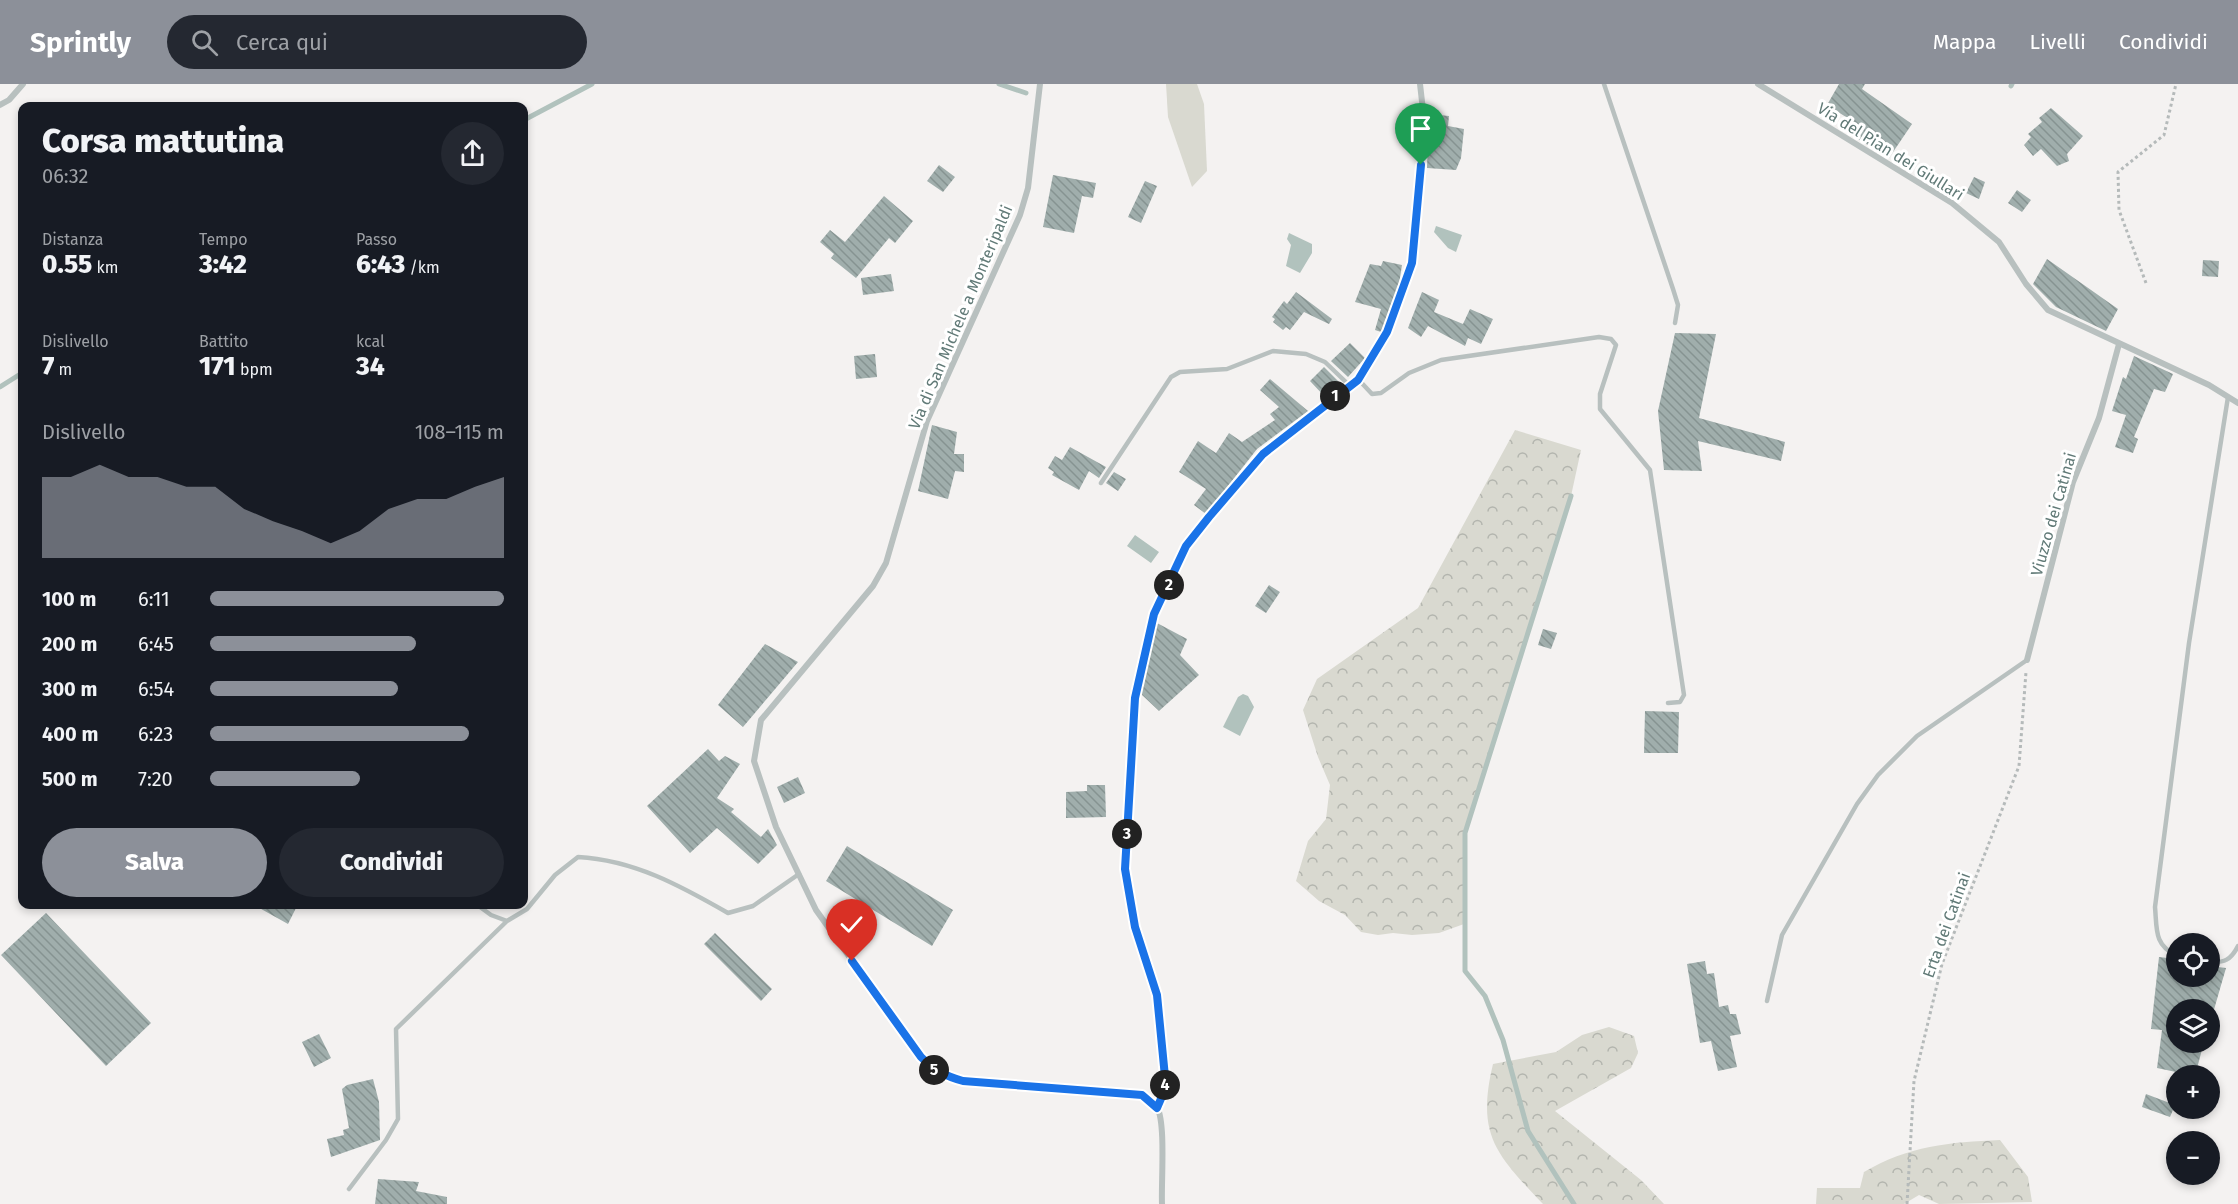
<!DOCTYPE html>
<html lang="it">
<head>
<meta charset="utf-8">
<style>
	body { margin:0; font-family:"Fira Sans",sans-serif; background:#242831; color:#f1f3f6; height:100vh; display:flex; flex-direction:column; font-size:22px; white-space:nowrap }
	* { box-sizing:border-box; margin:0 }
	p { font-size:20px; color:#9ea1a6 }
	.icon { flex:none; width:33px; height:33px; fill:none; stroke:currentColor; stroke-width:2; stroke-linecap:round; stroke-linejoin:round }
	.map { position:relative; flex:1; overflow:hidden }
	.drawer { position:absolute; left:18px; top:18px; width:510px; height:807px; display:flex; flex-direction:column; background:#171b24; border-radius:12px; box-shadow:0 3px 9px #0003 }
	.drawer>* { flex:none }
	.fabs { position:absolute; left:2166px; top:849px; display:grid; gap:12px }
	.fabs a { display:grid; place-items:center; width:54px; height:54px; border-radius:50%; background:#171b24; box-shadow:0 3px 9px #0003; font-size:30px }
	.pin { position:absolute; display:grid; place-items:center; width:51px; height:51px; color:#fff; margin:-62px -26px; border-radius:50% 50% 50% 0; rotate:-45deg; box-shadow:0 0 6px #0007 }
	.pin .icon { rotate:45deg }
	.km { position:absolute; width:30px; height:30px; margin:-15px; border-radius:50%; background:#222; color:#fff; font-size:16px; line-height:30px; text-align:center }
	.round { display:grid; place-items:center; flex:none; width:63px; height:63px; border-radius:32px; background:#242831 }
	.summary { display:flex; align-items:center; justify-content:space-between; height:102px; padding:0 24px }
	h1 { font-size:33px; font-weight:800; line-height:45px }
	.stats { display:grid; grid-template-columns:repeat(3,1fr); gap:9px; height:102px; padding:6px 24px }
	.stats div { display:grid; align-content:center }
	.stats b { font-size:26px; font-weight:800 }
	.stats small { font-size:16px; font-weight:400 }
	.stats p { font-size:16px }
	.chart { height:168px; padding:12px 24px }
	.chart p { display:flex; justify-content:space-between }
	.chart svg { width:100%; height:108px; margin-top:6px; fill:#8c9099; opacity:.7 }
	.primary-button { display:flex; gap:12px; margin-top:auto; padding:12px 24px }
	.primary-button a { flex:1; height:69px; border-radius:36px; background:#8c9099; color:#fff; font-size:24px; font-weight:800; line-height:69px; text-align:center }
	.primary-button a+a { background:#242831; color:#f1f3f6 }
	ul { padding:0 24px; list-style:none; font-size:20px }
	li { display:grid; grid-template-columns:96px 72px 1fr; align-items:center; height:45px }
	li i { height:15px; border-radius:8px; background:#8c9099 }
	header { display:flex; align-items:center; gap:36px; box-sizing:border-box; height:84px; padding:0 30px; background:#8c9099; color:#fff }
	header strong { font-size:28px }
	nav { display:flex; gap:33px; margin-inline-start:auto; font-size:21px }
	.search { width:420px; height:54px; background:#242831; display:flex; align-items:center; gap:15px; box-sizing:border-box; padding:0 21px; border-radius:33px; color:#9ea1a6; font-size:22px }
	.map>svg:first-child { display:block }
</style>
</head>
<body>
<header>
<strong>Sprintly</strong>
<div class="search"><svg class="icon" aria-label="search" viewBox="0 0 24 24"><circle cx="10" cy="10" r="6"/><path d="M15 15l6 6"/></svg>Cerca qui</div>
<nav><a>Mappa</a><a>Livelli</a><a>Condividi</a></nav>
</header>
<div class="map">
<svg width="2238" height="1120" viewBox="0 0 2238 1120">
	<defs>
		<pattern id="forest-crowns" width="20" height="18" patternUnits="userSpaceOnUse" patternTransform="scale(1.5)"><rect width="20" height="18" fill="#d9d9d0"/><path d="M2 6a3 3 0 1 1 6 0M12 15a3 3 0 1 1 6 0" fill="none" stroke="#b3b5ae"/></pattern>
		<pattern id="building-back-hatch" width="6" height="6" patternUnits="userSpaceOnUse" patternTransform="scale(1.5)"><rect width="6" height="6" fill="#a0aeac"/><path d="M-1 5l2 2M0 0l6 6M5-1l2 2" fill="none" stroke="#869391"/></pattern>
	</defs>
	<rect width="100%" height="100%" fill="#f4f2f1"/>
	<path fill="#d9d9d0" d="M1166,0H1197L1204,20L1207,87L1192,103L1168,33Z"/>
	<path fill="url(#forest-crowns)" d="M1515,346L1581,366L1571,412L1465,749L1464,840L1439,849L1412,851L1393,849L1378,851L1361,848L1345,831L1319,817L1296,797L1308,757L1326,735L1330,701L1318,673L1303,626L1317,595L1418,524Z
		M1609,943L1634,952L1638,969L1631,984L1555,1027L1641,1096L1664,1120H1543C1496,1070 1476,1051 1493,980L1556,968L1582,951Z
		M2000,1056L2028,1093L2032,1118L1939,1120L1919,1111L1904,1120H1816L1817,1104H1860L1864,1088C1908,1062 1950,1058 2000,1056Z"/>
	<path fill="#b1c2bd" d="M1436,142L1462,151L1456,168L1448,164L1434,148Z
		M1289,149L1312,160V169L1300,189L1286,182L1291,161L1287,155Z
		M1135,451L1159,468L1151,479L1127,462Z
		M1243,610L1248,612L1254,623L1240,652L1223,643L1238,613Z"/>
	<g fill="none" stroke-linecap="round" stroke-linejoin="round">
		<path stroke="#b1c2bd" stroke-width="5" d="M999,0L1026,9
			M2011,2L2012,0
			M524,36L592,0
			M0,303L22,289
			M1571,412L1465,749V887L1485,912L1503,956L1528,1047L1574,1120"/>
	</g>
	<path fill="url(#building-back-hatch)" d="M1839,0H1865L1862,5L1912,40L1889,74L1840,44L1846,33L1827,21Z
		M2051,24L2083,52L2067,70L2069,77L2057,82L2041,65L2033,72L2024,61L2031,53L2028,50L2042,38L2039,34Z
		M1429,30L1449,32L1448,42L1464,45L1461,74L1456,86L1427,84Z
		M939,81L955,93L943,108L927,97Z
		M1053,91L1096,99L1093,114L1082,112L1074,149L1043,143Z
		M1974,93L1985,98L1979,115L1966,109Z
		M1145,97L1157,102L1141,139L1128,133Z
		M2017,106L2031,116L2022,128L2008,119Z
		M884,112L913,137L895,159L889,154L856,194L831,174L834,170L820,158L830,146L845,158Z
		M2047,175L2118,225L2106,247L2056,223L2033,200Z
		M2203,176L2219,177L2218,193L2202,192Z
		M1383,177L1402,181L1399,200L1381,248L1375,246L1381,225L1355,218L1370,180L1381,182Z
		M891,190L894,207L863,211L861,194Z
		M1296,208L1332,235L1329,240L1304,228L1290,246L1286,243L1283,246L1273,238L1275,235L1272,233L1284,217L1287,220Z
		M1422,208L1439,216L1434,228L1463,240L1470,225L1493,235L1481,260L1468,254L1465,262L1428,242L1421,253L1408,244Z
		M1675,249L1716,250L1699,334L1785,358L1781,377L1698,357L1702,387L1664,386L1658,327Z
		M1350,259L1365,274L1348,293L1331,277Z
		M875,270L877,293L856,295L854,272Z
		M2134,272L2173,290L2165,308L2154,305L2134,353L2138,355L2133,369L2115,363L2126,331L2112,327L2123,293L2126,295Z
		M1324,283L1341,300L1326,314L1310,297Z
		M1270,295L1308,327L1257,365L1206,430L1194,421L1206,405L1179,388L1198,357L1216,369L1229,349L1242,358L1275,336L1270,330L1279,323L1260,306Z
		M932,341L957,348L954,370H964V388L955,387L948,415L918,407Z
		M1070,363L1106,383L1099,394L1089,387L1079,406L1052,391L1054,388L1048,384L1055,372L1062,376Z
		M1114,388L1126,395L1118,407L1106,399Z
		M1269,501L1280,508L1266,529L1255,522Z
		M1157,539L1187,555L1180,571L1199,591L1159,627L1141,610Z
		M1543,545L1557,549L1551,565L1538,561Z
		M765,560L798,578L743,643L718,621Z
		M1645,627L1679,628L1678,669H1644Z
		M708,665L719,677L725,672L740,680L717,714L734,725L731,728L761,753L768,745L777,761L758,780L717,744L690,769L647,722Z
		M798,693L805,709L784,719L777,703Z
		M1087,701H1105L1106,733L1066,734V708L1087,707Z
		M847,762L953,826L932,862L826,797Z
		M252,820H298L288,840Z
		M46,829L151,939L106,982L1,871Z
		M715,849L772,905L761,917L704,860Z
		M2159,873L2176,875V892H2210V882L2226,884L2213,929L2210,926H2176V958H2204L2195,992L2157,984L2162,946L2151,945Z
		M1705,877L1707,890L1714,889L1719,923L1728,921L1730,930H1736L1741,950L1730,952L1737,983L1718,987L1711,957L1700,959L1687,880Z
		M319,950L331,974L314,983L302,958Z
		M373,995L379,1018L380,1056L331,1073L327,1055L344,1051L343,1046L349,1044L342,1005L347,1001Z
		M2146,1010L2175,1021L2170,1033L2142,1023Z
		M378,1095L419,1098L416,1107L447,1113V1120H375Z"/>
	<g fill="none" stroke-linecap="round" stroke-linejoin="round">
		<path stroke="#b5baba" stroke-width="3" stroke-dasharray="3 3" stroke-linecap="butt" d="M2146,199L2119,126L2118,88L2164,51L2176,0
			M1907,1120L1914,997L1942,880L2019,682L2026,588"/>
		<path stroke="#b8c0bf" stroke-width="4.5" d="M1604,0L1673,205L1678,221L1675,239
			M1358,295L1372,310L1381,309L1409,289L1441,276L1599,253L1611,255L1616,261L1600,310V325L1650,386L1684,611L1680,618L1668,619
			M1101,399L1171,293L1180,288L1227,285L1273,267L1306,270L1325,278L1349,301
			M476,820L491,831L507,837L527,825L555,791L578,773C634,776 681,802 728,829L753,822L799,790
			M2176,871C2154,861 2157,845 2155,823L2189,559L2228,313
			M2210,878C2224,879 2231,876 2238,862
			M1767,917L1782,851L1857,720L1878,691L1917,652L2027,576
			M349,1105L386,1056L398,1035L396,945L507,837"/>
		<path stroke="#b8c0bf" stroke-width="6" d="M1040,0L1028,104L1020,131L927,337L886,479L873,502L761,636L754,677L776,743L816,826L921,973L934,986L963,997L1142,1011C1147,1014 1154,1018 1157,1023C1166,1039 1161,1099 1162,1120
			M1758,0L1952,119L1999,158L2026,200L2048,226L2209,301L2238,319
			M0,21L9,16L23,0
			M2027,576L2073,398L2099,334L2119,260
			M1157,1024L1166,1003L1157,911L1135,843L1125,785L1135,614L1142,576L1154,530L1186,462L1264,370L1358,295L1387,248L1412,179L1419,127L1424,35L1420,0"/>
	</g>
	<g fill="none" stroke-linecap="round" stroke-linejoin="round">
		<g stroke="#fff" stroke-width="12">
			<path id="route" d="M852,877L921,973C934,986 945,992 963,997L1142,1011L1157,1024L1166,1003L1157,911L1135,843L1125,785L1135,614L1154,530L1186,462L1209,433L1263,370L1358,296L1387,248L1412,179L1421,81"/>
		</g>
		<use href="#route" stroke="#1a73e8" stroke-width="8"/>
	</g>
	<g text-anchor="middle" stroke-width="6" stroke-linejoin="round" paint-order="stroke">
		<g font-size="16" fill="#617a77" stroke="#fff">
			<text transform="translate(1891 67) rotate(32)" y="6">Via del Pian dei Giullari</text>
			<text transform="translate(960 233) rotate(-67)" y="6">Via di San Michele a Monteripaldi</text>
			<text transform="translate(2053 430) rotate(-74)" y="6">Viuzzo dei Catinai</text>
			<text transform="translate(1946 841) rotate(-70)" y="6">Erta dei Catinai</text>
		</g>
	</g>
</svg>
<div class="fabs">
<a><svg class="icon" aria-label="locate" viewBox="0 0 24 24"><circle cx="12" cy="12" r="6"/><path d="M12 2v4M12 18v4M2 12h4M18 12h4"/></svg></a>
<a><svg class="icon" aria-label="layers" viewBox="0 0 24 24"><path d="M12 4l9 5-9 5-9-5zM3 14l9 5 9-5"/></svg></a>
<a>+</a>
<a>−</a>
</div>
<div class="pin" style="left:1421px;top:81px;background:#1e9e55"><svg class="icon" aria-label="arrive" viewBox="0 0 24 24"><path d="M6 21V4h12l-3 4 3 4H6"/></svg></div>
<div class="pin" style="left:852px;top:877px;background:#d93025"><svg class="icon" aria-label="check" viewBox="0 0 24 24"><path d="M5 12l5 5 9-10"/></svg></div>
<b class="km" style="left:1335px;top:312px">1</b>
<b class="km" style="left:1169px;top:501px">2</b>
<b class="km" style="left:1127px;top:750px">3</b>
<b class="km" style="left:1165px;top:1001px">4</b>
<b class="km" style="left:934px;top:986px">5</b>
<section class="drawer">
<div class="summary"><div><h1>Corsa mattutina</h1><p>06:32</p></div><a class="round"><svg class="icon" aria-label="share" viewBox="0 0 24 24"><path d="M12 15V3M7 8l5-5 5 5M5 13v7h14v-7"/></svg></a></div>
<div class="stats">
<div><p>Distanza</p><b>0.55<small> km</small></b></div>
<div><p>Tempo</p><b>3:42</b></div>
<div><p>Passo</p><b>6:43<small> /km</small></b></div>
</div>
<div class="stats">
<div><p>Dislivello</p><b>7<small> m</small></b></div>
<div><p>Battito</p><b>171<small> bpm</small></b></div>
<div><p>kcal</p><b>34</b></div>
</div>
<div class="chart"><p><span>Dislivello</span>108–115 m</p>
<svg viewBox="0 0 160 44" preserveAspectRatio="none"><path d="M0 44V11L10 11L20 6L30 11L40 11L50 15L60 15L70 24L80 29L90 33L100 38L110 33L120 24L130 20L140 20L150 15L160 11V44z"/></svg>
</div>
<ul>
<li><b>100 m</b>6:11<i style="width:100%"></i></li>
<li><b>200 m</b>6:45<i style="width:70%"></i></li>
<li><b>300 m</b>6:54<i style="width:64%"></i></li>
<li><b>400 m</b>6:23<i style="width:88%"></i></li>
<li><b>500 m</b>7:20<i style="width:51%"></i></li>
</ul>
<div class="primary-button"><a>Salva</a><a>Condividi</a></div>
</section>
</div>
</body>
</html>
